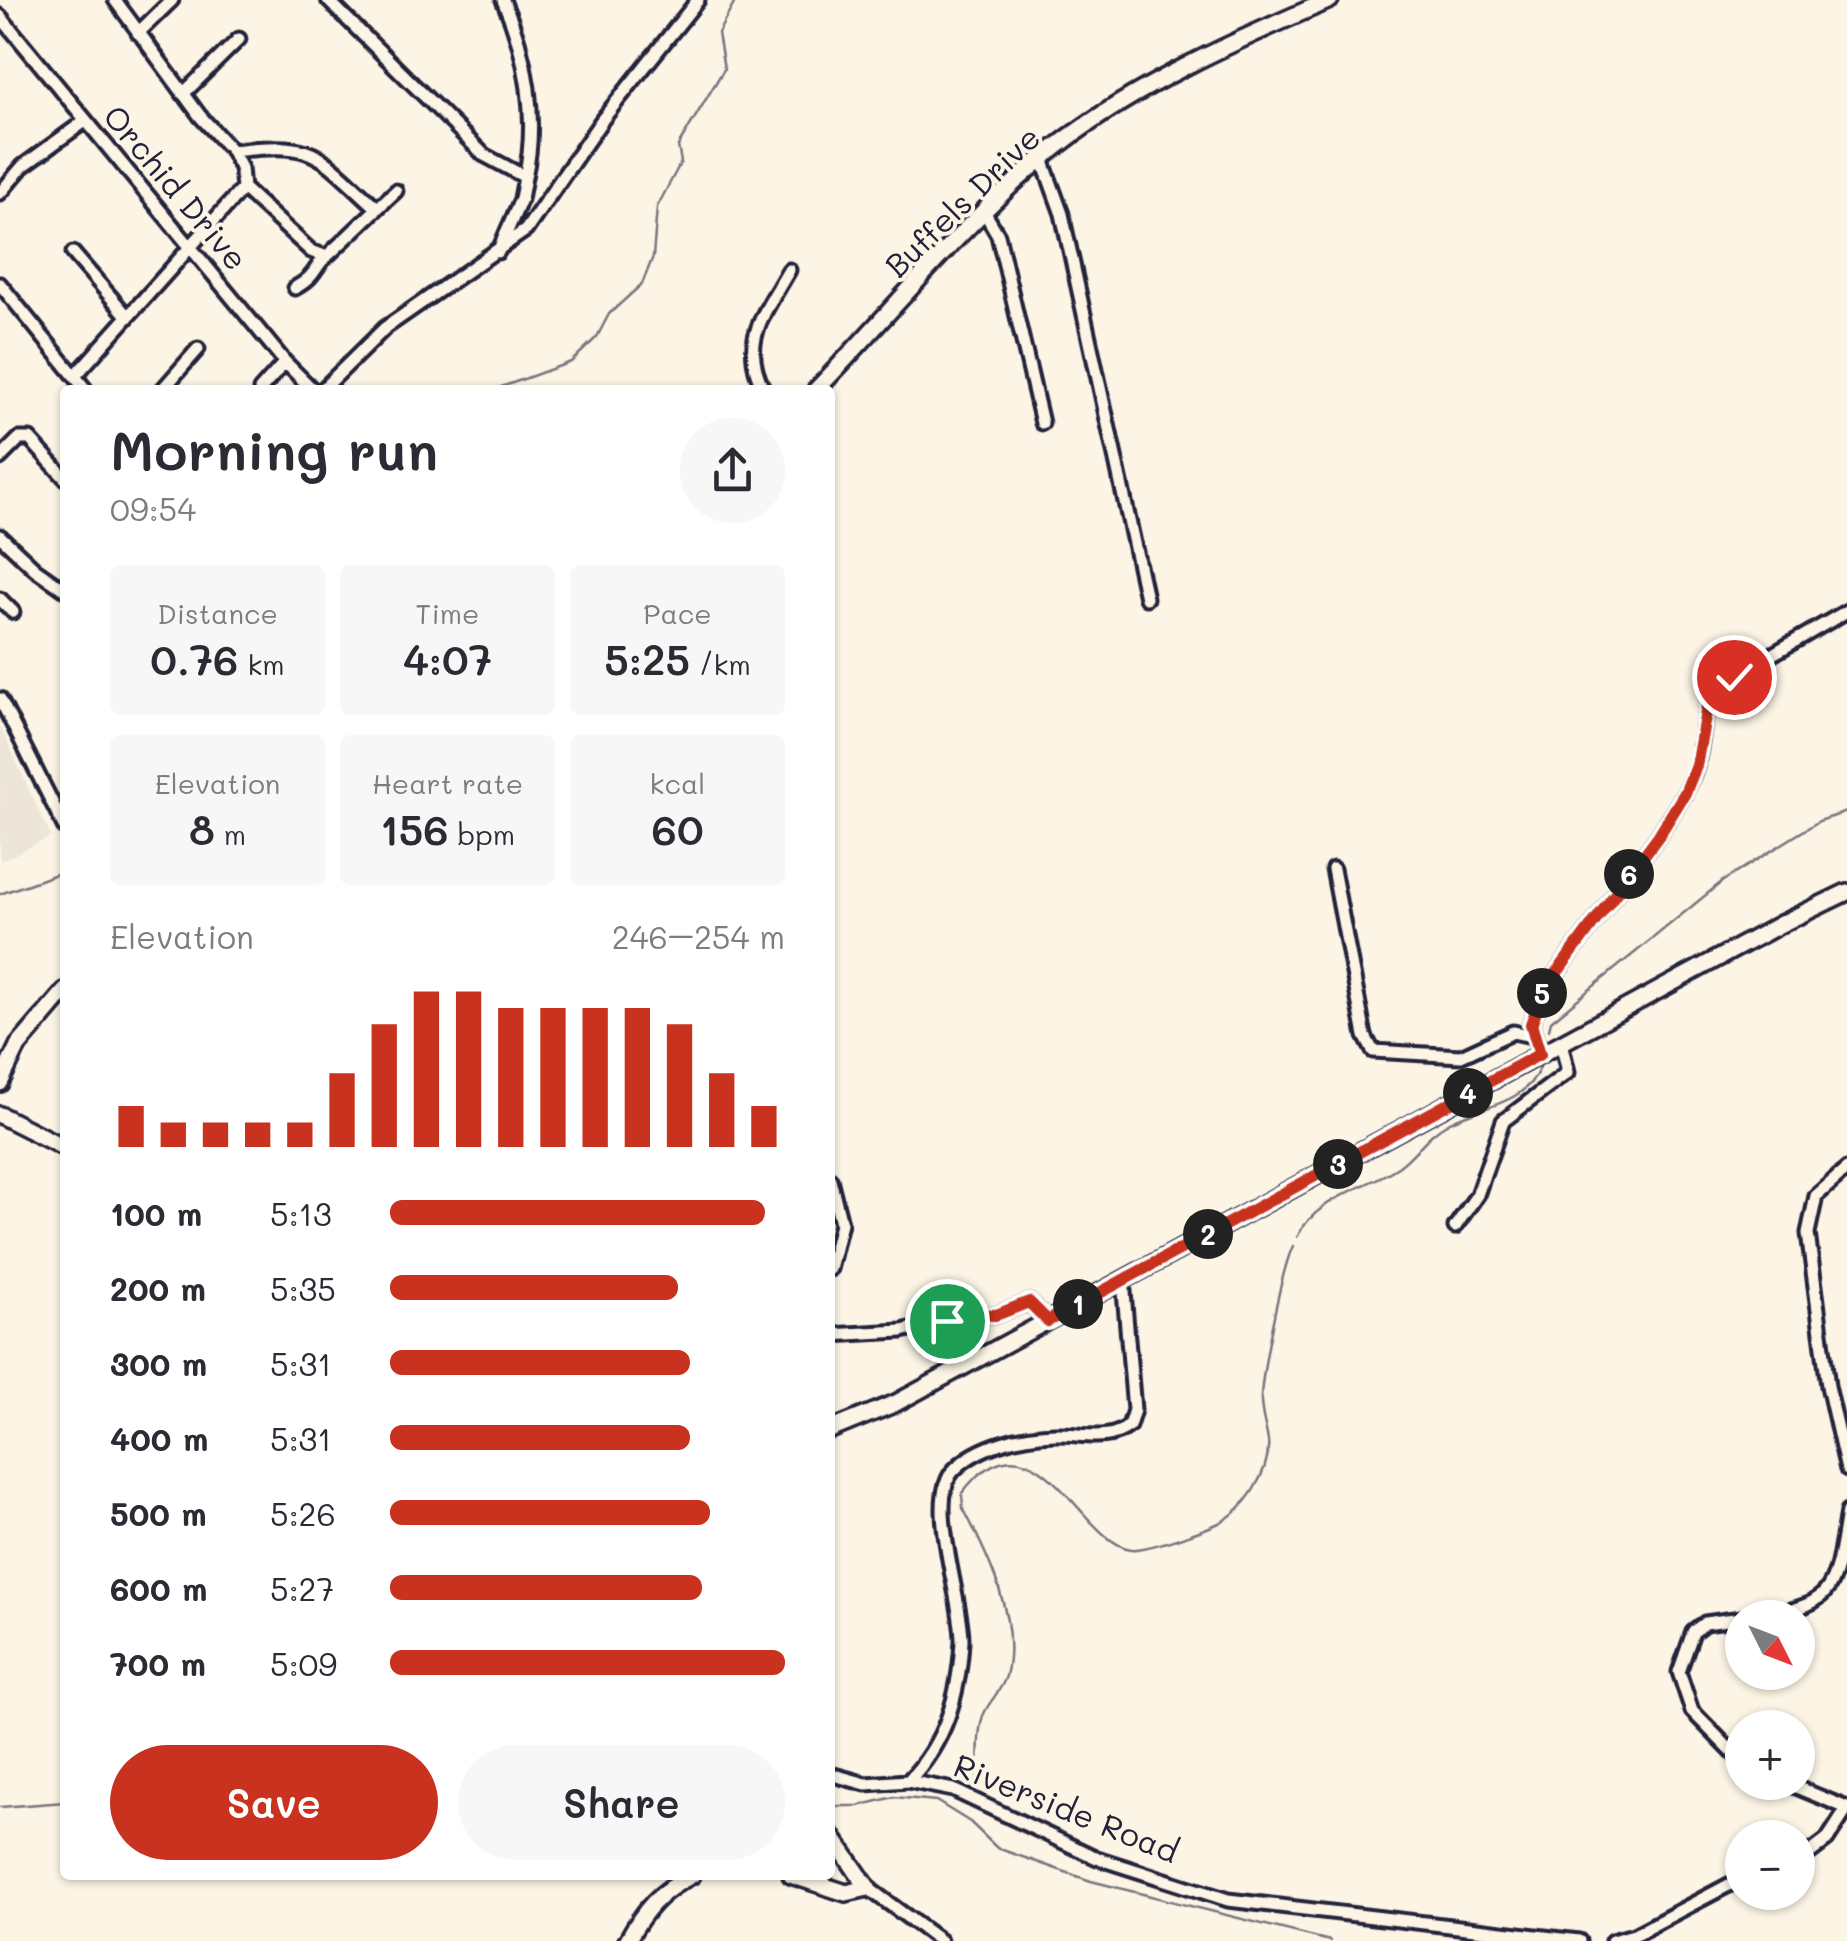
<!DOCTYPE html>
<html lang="en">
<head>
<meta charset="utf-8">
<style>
	body { margin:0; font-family:Mali,sans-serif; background:#f7f7f7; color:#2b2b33; height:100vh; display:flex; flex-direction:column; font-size:38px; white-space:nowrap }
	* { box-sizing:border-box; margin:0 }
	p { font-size:32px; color:#7c7c81 }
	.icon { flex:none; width:55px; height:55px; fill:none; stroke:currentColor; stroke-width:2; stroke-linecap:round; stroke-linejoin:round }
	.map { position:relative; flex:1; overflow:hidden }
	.sheet { position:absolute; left:60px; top:385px; width:775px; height:1495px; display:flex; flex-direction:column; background:#fff; border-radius:10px; box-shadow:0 2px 8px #0004 }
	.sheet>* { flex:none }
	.needle { width:65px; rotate:132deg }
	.buttons { position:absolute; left:1725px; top:1600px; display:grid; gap:20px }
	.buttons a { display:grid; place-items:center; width:90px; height:90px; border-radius:50%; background:#fff; box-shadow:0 2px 8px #0004; font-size:50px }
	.pin { position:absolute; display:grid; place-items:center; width:85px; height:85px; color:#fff; margin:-42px; border:5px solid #fff; border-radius:50%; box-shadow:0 2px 10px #0007 }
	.km { position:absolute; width:50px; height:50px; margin:-25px; border-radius:50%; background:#222; color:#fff; font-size:28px; line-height:50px; text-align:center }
	.round { display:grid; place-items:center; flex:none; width:105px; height:105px; border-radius:52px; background:#f7f7f7 }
	.headline { display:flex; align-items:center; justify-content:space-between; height:170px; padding:0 50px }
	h1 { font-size:55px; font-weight:600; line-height:75px }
	.figures { display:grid; grid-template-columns:repeat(3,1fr); gap:15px; height:170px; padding:10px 50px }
	.figures div { display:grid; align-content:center; border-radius:10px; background:#f7f7f7; text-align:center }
	.figures b { font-size:42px; font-weight:600 }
	.figures small { font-size:28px; font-weight:400 }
	.figures p { font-size:28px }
	.chart { height:280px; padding:20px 50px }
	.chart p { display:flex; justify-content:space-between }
	.chart svg { width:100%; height:180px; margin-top:10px; stroke:#c8321e; stroke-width:6 }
	.primary-button { display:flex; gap:20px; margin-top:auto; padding:20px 50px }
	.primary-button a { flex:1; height:115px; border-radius:60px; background:#c8321e; color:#fff; font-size:40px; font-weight:600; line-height:115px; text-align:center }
	.primary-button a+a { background:#f7f7f7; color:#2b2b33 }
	ul { padding:0 50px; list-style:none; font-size:32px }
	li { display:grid; grid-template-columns:160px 120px 1fr; align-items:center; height:75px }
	li i { height:25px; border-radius:12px; background:#c8321e }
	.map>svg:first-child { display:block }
</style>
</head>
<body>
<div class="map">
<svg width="1847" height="1941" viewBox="0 0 1847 1941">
	<rect width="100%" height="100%" fill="#fcf5e5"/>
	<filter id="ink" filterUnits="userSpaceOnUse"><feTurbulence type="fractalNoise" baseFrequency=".01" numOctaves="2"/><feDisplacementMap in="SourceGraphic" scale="20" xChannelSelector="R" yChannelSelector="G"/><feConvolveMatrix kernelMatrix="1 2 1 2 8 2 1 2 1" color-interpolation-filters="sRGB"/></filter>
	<g filter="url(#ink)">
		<path fill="#ece5d8" d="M0,726L51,837L0,861Z"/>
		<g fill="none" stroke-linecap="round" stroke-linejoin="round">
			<path stroke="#78757e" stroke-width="2.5" d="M493,390L571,362L597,337L609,314L642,284L653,257L657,207L681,162L678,146L724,69L718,33L736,0
				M0,894L65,871
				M1549,1029L1551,1021L1723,881L1819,821L1847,812
				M1297,1237C1317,1197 1363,1190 1398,1167C1417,1154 1425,1135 1450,1122C1481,1106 1525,1105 1540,1067
				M975,1791C981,1768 976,1746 981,1723C984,1705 1001,1693 1006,1676C1020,1621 988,1555 963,1508L962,1493C1036,1397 1079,1542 1131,1549C1146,1551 1204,1530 1219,1523C1245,1510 1271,1471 1268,1441C1266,1427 1260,1411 1261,1396C1263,1367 1281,1271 1293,1246
				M830,1806H858L894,1797L936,1801L970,1822L997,1848L1091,1881L1330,1941
				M0,1807L65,1802"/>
			<g stroke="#22223b" stroke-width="19">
				<path id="street" d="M328,0L484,155L525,177L521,199L498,252
					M503,0C527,54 538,121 525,177
					M0,16L285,362L313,390
					M138,33L172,0
					M183,94L239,39
					M232,151C319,141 316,153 377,208
					M1042,159L1062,214L1146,598
					M243,188L311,251L324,256
					M0,193L23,166L85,121
					M985,213L998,235L1042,423
					M73,253L128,317
					M0,284L86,390
					M295,288C318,275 314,266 327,256C350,235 373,212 396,191
					M75,376L243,188L241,168L232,151L200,116L115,0
					M162,390L198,349
					M260,390L285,362
					M322,390L385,328L526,230L602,120L698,0
					M764,390C738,342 765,313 789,270
					M0,458L19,439H30L65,478
					M0,536L35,569L65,590
					M0,599L13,612
					M0,699L65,828
					M1333,869L1365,1036L1373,1051L1461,1056L1513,1032L1532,1036
					M1540,1054L1531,1024L1544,990L1659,835L1685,793L1697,766L1708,701L1733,677L1847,611
					M1847,1169L1816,1196L1808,1233L1828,1386L1847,1470
					M830,1179L841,1223L830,1269
					M1455,1227L1477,1195L1503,1121L1568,1072L1561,1042
					M830,1335L902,1331L965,1315H996L1029,1302L1048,1321
					M1742,1618L1705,1623L1693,1632L1679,1672L1692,1711L1742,1762
					M1748,1618C1835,1606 1834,1595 1847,1512
					M830,1774L866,1784L908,1781L953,1790L1097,1858L1228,1900L1579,1941
					M908,1781C946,1742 959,1695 962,1641C963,1599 924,1498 955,1469C979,1445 1022,1435 1055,1434C1081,1433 1107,1443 1129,1426L1134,1410L1123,1280
					M1784,1782L1847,1808
					M1798,1862L1827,1840L1847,1809
					M868,1888L940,1941
					M1612,1941L1634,1935L1742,1878"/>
			</g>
			<g stroke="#22223b" stroke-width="22">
				<path id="secondary" d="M816,390C895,309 967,217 1056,147C1137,84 1237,40 1330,0
					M0,1083L18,1046L65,991
					M0,1115L65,1148
					M830,1430L896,1403L1781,924L1847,892
					M791,1875L846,1893L868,1888L830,1833
					M627,1941C644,1910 660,1891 692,1875"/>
			</g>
			<use href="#street" stroke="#fcf5e5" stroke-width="11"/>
			<use href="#secondary" stroke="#fcf5e5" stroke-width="15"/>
		</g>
	</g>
	<g fill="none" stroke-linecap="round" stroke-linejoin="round" filter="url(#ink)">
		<g stroke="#fff" stroke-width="20">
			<path id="route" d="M947,1321L966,1314L996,1315L1029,1302L1048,1321L1540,1054L1531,1024L1544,990L1659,835L1685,793L1696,766L1708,701L1734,677"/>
		</g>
		<use href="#route" stroke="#c8321e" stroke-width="12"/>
	</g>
	<g text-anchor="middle" stroke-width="8" stroke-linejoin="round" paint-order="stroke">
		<g font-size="32" fill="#22223b" stroke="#fcf5e5">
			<text transform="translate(175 188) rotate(50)" y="11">Orchid Drive</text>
			<text transform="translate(963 202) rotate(-44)" y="11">Buffels Drive</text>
			<text transform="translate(1066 1809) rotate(22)" y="11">Riverside Road</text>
		</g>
	</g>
</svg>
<div class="buttons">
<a><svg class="needle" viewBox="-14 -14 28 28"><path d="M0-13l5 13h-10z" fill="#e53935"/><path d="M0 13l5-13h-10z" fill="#7c7c81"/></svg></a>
<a>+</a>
<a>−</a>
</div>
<div class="pin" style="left:947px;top:1321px;background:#1e9e55"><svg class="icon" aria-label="arrive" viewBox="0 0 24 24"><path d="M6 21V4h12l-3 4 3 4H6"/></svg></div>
<div class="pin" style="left:1734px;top:677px;background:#d93025"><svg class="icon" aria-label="check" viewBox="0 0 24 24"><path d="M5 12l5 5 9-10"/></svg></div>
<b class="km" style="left:1078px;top:1304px">1</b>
<b class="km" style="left:1208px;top:1234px">2</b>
<b class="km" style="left:1338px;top:1164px">3</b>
<b class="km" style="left:1468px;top:1093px">4</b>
<b class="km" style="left:1542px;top:993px">5</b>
<b class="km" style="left:1629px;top:874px">6</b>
<section class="sheet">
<div class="headline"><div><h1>Morning run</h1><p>09:54</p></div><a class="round"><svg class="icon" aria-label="share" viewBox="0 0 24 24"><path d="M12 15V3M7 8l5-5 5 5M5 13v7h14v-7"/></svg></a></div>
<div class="figures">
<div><p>Distance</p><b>0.76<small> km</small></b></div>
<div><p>Time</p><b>4:07</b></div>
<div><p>Pace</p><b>5:25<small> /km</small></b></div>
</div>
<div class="figures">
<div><p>Elevation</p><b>8<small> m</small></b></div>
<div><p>Heart rate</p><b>156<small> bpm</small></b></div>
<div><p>kcal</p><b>60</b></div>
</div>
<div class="chart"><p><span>Elevation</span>246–254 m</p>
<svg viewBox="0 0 160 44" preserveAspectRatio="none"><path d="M5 44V34M15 44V38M25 44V38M35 44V38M45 44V38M55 44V26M65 44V14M75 44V6M85 44V6M95 44V10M105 44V10M115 44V10M125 44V10M135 44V14M145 44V26M155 44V34"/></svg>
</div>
<ul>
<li><b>100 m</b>5:13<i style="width:95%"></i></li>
<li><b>200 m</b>5:35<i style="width:73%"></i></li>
<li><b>300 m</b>5:31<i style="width:76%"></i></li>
<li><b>400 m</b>5:31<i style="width:76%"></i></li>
<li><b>500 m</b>5:26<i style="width:81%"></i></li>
<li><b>600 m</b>5:27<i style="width:79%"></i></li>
<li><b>700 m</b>5:09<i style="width:100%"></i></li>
</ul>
<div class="primary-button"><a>Save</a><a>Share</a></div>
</section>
</div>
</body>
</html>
